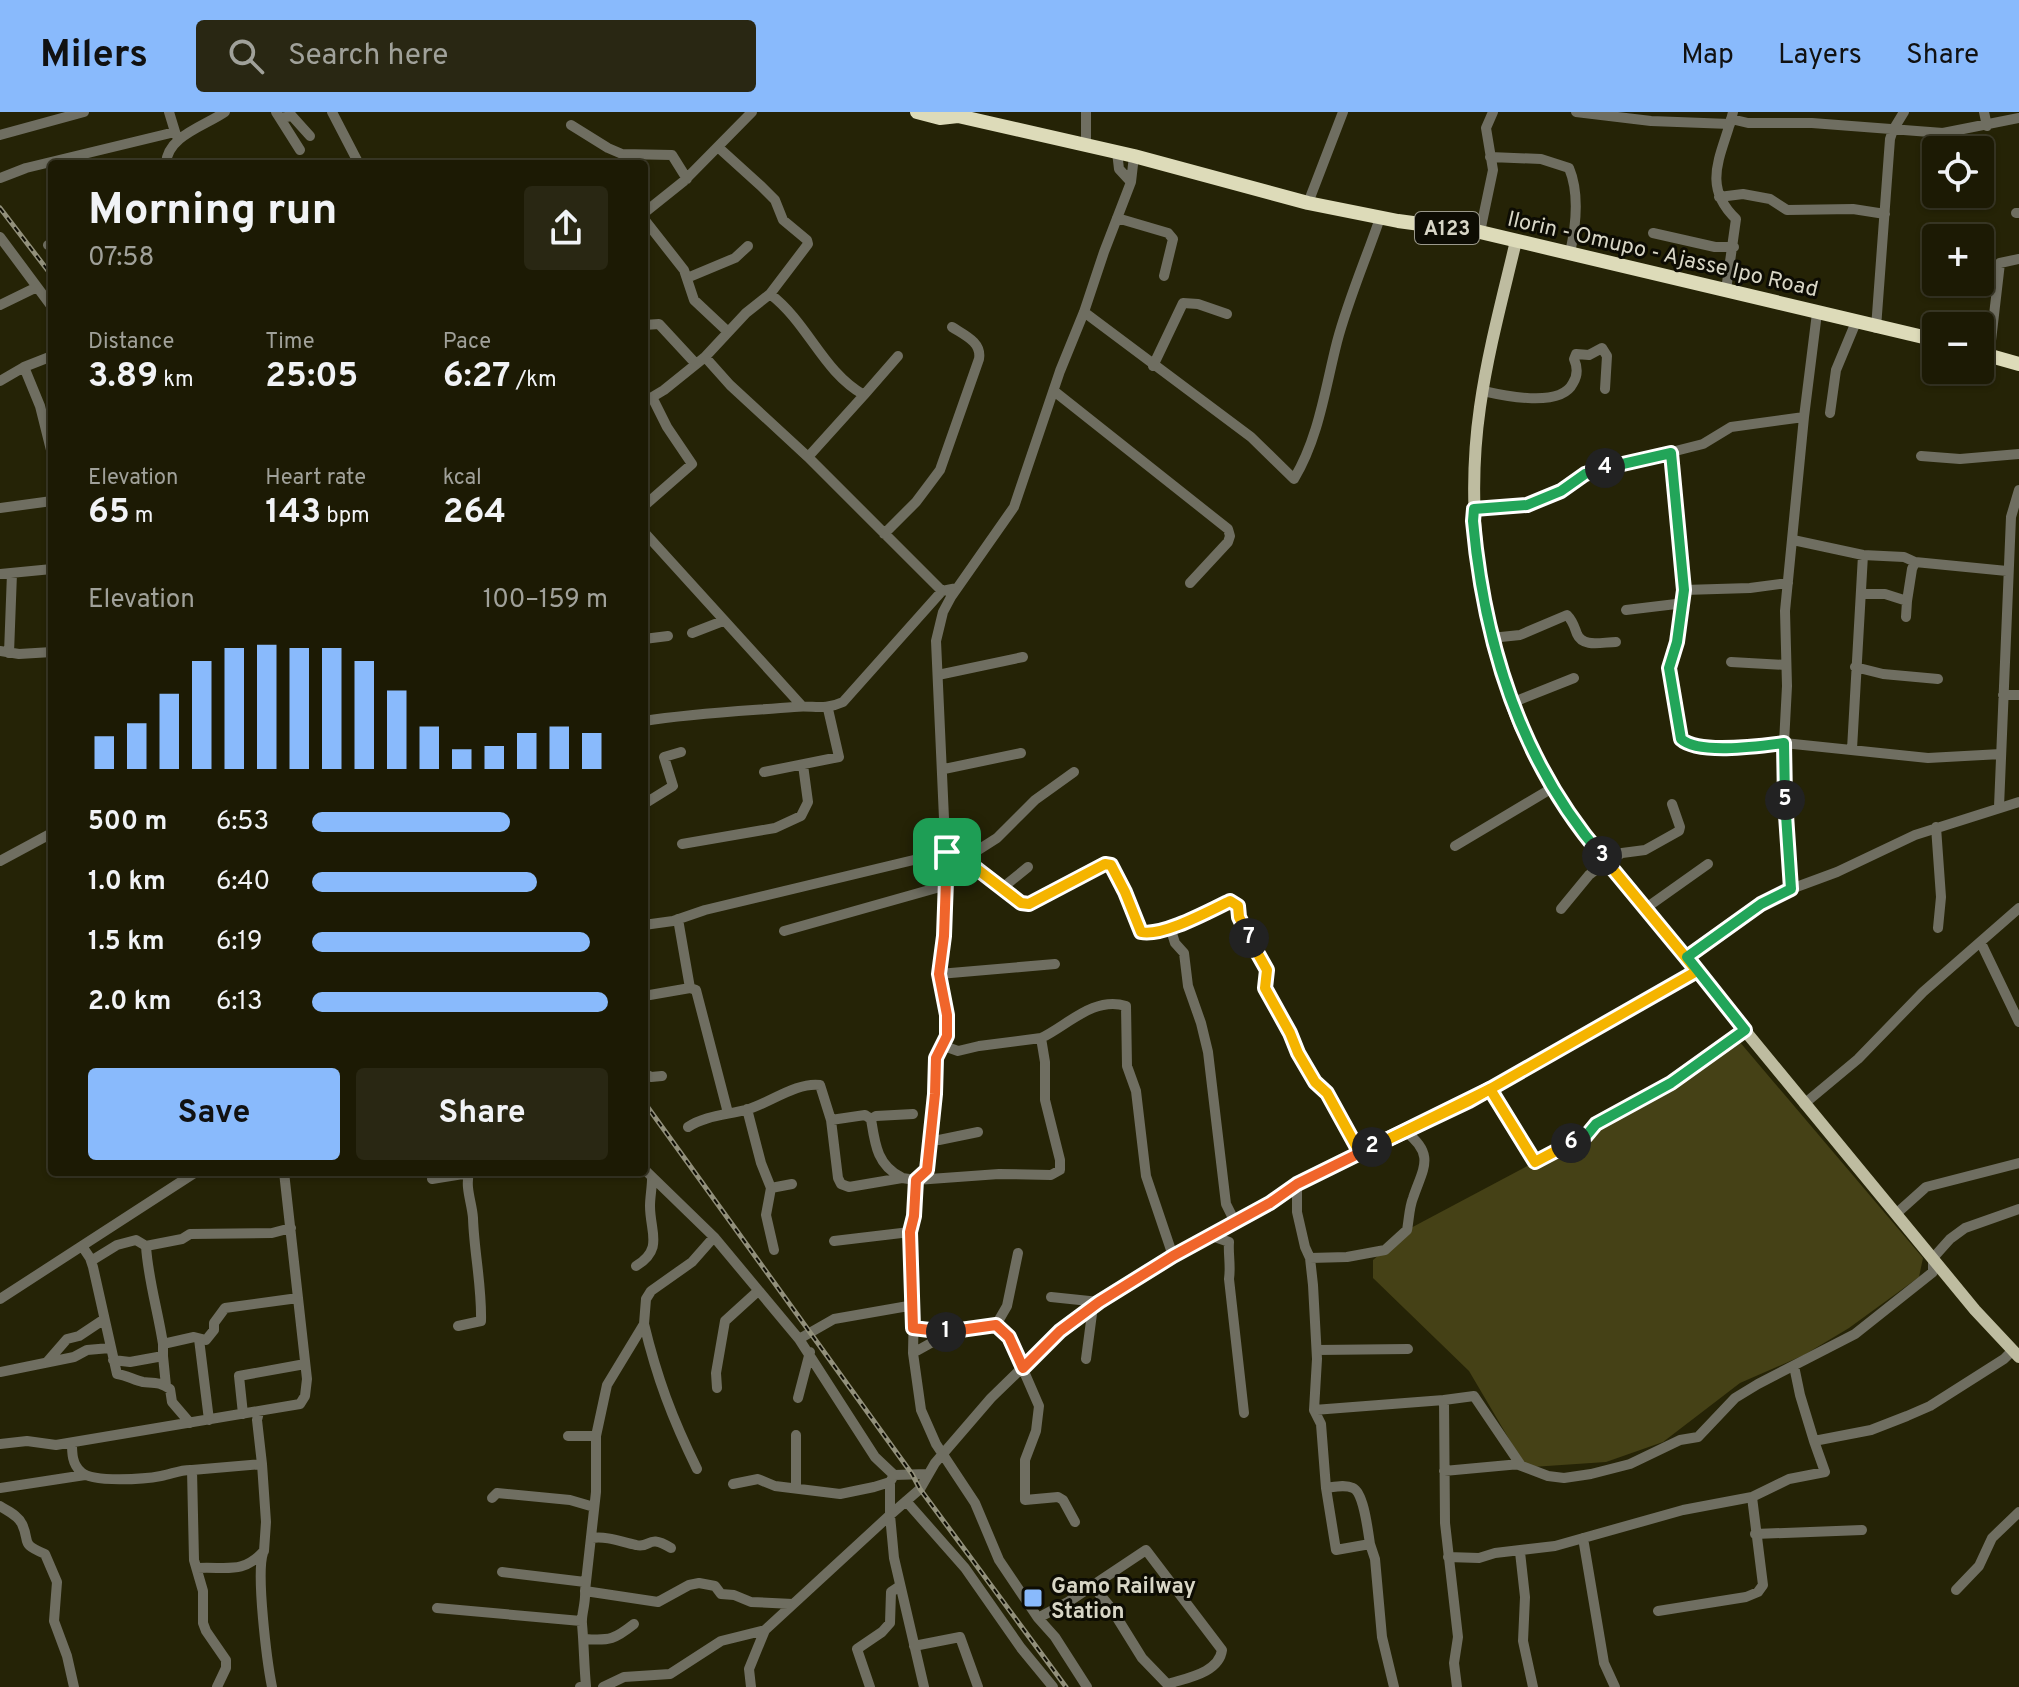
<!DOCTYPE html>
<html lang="en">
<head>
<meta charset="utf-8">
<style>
	body { margin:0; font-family:Overpass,sans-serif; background:#292713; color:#f1f3f6; height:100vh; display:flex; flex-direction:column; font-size:30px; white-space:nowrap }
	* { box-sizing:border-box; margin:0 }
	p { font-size:26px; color:#a0a19a }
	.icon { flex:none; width:44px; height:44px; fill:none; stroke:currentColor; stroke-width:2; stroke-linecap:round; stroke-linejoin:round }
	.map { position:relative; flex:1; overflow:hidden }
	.panel { position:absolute; left:48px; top:48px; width:600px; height:1016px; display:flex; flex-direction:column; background:#1c1a04; border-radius:8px; box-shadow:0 2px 6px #0004,0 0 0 2px #3a3826 }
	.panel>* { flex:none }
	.tools { position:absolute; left:1922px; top:24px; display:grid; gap:16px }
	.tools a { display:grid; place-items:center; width:72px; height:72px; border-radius:8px; background:#1c1a04; box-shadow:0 2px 6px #0004,0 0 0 2px #3a3826; font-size:40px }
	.pin { position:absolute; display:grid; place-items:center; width:68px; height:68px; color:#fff; margin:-34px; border-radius:16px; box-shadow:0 4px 12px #0006 }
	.km { position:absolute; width:40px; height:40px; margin:-20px; border-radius:50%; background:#222; color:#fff; font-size:22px; line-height:40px; text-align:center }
	.round { display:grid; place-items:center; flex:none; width:84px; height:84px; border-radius:8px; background:#292713 }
	.head { display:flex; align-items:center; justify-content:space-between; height:136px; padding:0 40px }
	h1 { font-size:44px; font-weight:700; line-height:60px }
	.figures { display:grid; grid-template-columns:repeat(3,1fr); gap:12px; height:136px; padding:8px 40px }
	.figures div { display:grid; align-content:center }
	.figures b { font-size:34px; font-weight:700 }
	.figures small { font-size:22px; font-weight:400 }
	.figures p { font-size:22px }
	.chart { height:224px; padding:16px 40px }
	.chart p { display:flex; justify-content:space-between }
	.chart svg { width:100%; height:144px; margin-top:8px; stroke:#89bafc; stroke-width:6 }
	.button { display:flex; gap:16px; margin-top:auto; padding:16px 40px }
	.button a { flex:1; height:92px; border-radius:8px; background:#89bafc; color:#111; font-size:32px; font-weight:700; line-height:92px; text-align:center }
	.button a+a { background:#292713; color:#f1f3f6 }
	ul { padding:0 40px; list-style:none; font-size:26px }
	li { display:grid; grid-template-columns:128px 96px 1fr; align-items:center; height:60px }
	li i { height:20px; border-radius:10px; background:#89bafc }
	header { display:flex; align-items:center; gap:48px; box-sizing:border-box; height:112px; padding:0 40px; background:#89bafc; color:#111 }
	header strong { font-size:38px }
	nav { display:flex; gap:44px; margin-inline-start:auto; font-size:28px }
	.search { width:560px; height:72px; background:#292713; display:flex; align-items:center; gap:20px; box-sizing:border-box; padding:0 28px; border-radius:8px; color:#a0a19a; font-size:30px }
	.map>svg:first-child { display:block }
</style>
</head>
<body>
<header>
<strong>Milers</strong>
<div class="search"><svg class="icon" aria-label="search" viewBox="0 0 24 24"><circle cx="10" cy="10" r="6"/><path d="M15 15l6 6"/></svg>Search here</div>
<nav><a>Map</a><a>Layers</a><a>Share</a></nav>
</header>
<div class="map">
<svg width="2019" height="1575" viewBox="0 0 2019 1575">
	<rect width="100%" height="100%" fill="#252306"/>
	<path fill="#454116" d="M1733,922L1923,1146L1919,1165L1849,1216L1804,1243L1740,1271L1663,1330L1606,1350L1532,1355L1522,1349L1469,1259L1373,1166V1148L1407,1118L1535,1050Z"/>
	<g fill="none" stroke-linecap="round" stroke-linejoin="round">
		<path stroke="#6f6e61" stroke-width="10" d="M169,0L176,23
			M276,0L300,38
			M332,0L359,52
			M1576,0L1651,9L1730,12
			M1984,0L1987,14
			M280,6L292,4L310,24
			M1731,7L1748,11H1812L1943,21L2019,6
			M571,13L608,36L622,42L672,43L687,67
			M0,23L84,0
			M1086,32V0
			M1117,40L1119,57L1131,70
			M1490,45L1541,47L1569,56C1580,82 1576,114 1570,141
			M166,52C167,24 205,14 225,0
			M0,66L26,56L175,20
			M1719,85L1743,82L1770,87L1787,98L1853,97L1885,102
			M1308,91L1343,0
			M644,101L684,69L752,0
			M2016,101H2019
			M1117,106L1168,121L1173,127L1164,164
			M644,107L684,158L694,188L727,219
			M1480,120L1493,58L1486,16L1493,0
			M1653,121L1715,135H1734
			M0,125L52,195
			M48,133L52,132
			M687,166L735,146L748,134
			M1726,178L1736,107C1699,72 1724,40 1733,0
			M770,182C809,212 822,259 864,283L808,345
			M0,193L37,175
			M1084,200L1251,325L1294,367C1319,325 1325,277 1337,230C1348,188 1366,147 1380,106
			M644,213L659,212L696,252
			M1876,216L1890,27L1893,18L1904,0
			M705,245L730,273L808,345L942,479
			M1989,246L2000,151L2019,147
			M1153,254L1183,191L1198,192L1227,202
			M24,255L40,294L52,342
			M0,269L24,255L52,244
			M1054,279L1228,417L1230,424L1228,430L1190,471
			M1483,279C1505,284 1561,296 1573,271C1578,263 1578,256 1574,247L1576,242L1589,243L1602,236L1607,244L1605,277
			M864,283L898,244
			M644,290L664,278L705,245L746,201L770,182L808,132L807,128L783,108L775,88L761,74L719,36
			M1830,301L1836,258L1856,210
			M1671,341L1684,478L1677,530L1669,556L1680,621L1681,627L1689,633L1746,636L1784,631L1928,646L2001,642
			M1921,344L1960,347L2019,342
			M644,394L692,352L667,315L652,285
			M0,396L52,389
			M1474,397L1527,393L1561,379L1585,362L1703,332L1731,315L1804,305
			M644,420L802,594
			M884,422L916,390L940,358L979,247C982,230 964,223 952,215
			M1793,428L1863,443L1904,445L1915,450L2007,459
			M0,462L52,457
			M1684,478L1750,476L1788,471
			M1863,482H1885L1907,489L1912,457L1915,450
			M1626,498L1676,492L1682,488
			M1906,505L1907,489
			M692,521L723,509
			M1491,526L1520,523L1567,503C1573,509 1574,514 1577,522C1583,536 1602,530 1616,530
			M644,527L668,524
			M0,539L19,542L52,540
			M9,541L12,461
			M1731,550L1786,553
			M1855,555L1883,562L1938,567
			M938,563L1023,545
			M2003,583H2019
			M1511,591L1574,566
			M644,609C694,601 744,599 794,595C814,593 823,599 843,590L942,479L957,476
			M1852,637L1863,443
			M944,657L1021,641
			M764,660L839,645L828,597
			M644,692L673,674L664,645L681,640
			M1999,695L2011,405L2019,378
			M1936,715L1941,785L1938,816
			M682,732L775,716L801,704L808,690L803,653
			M1455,734L1554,675
			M964,747L997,726L1035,688L1074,660
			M0,749L52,721
			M1001,777L1028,755
			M1791,777L1784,631L1787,574L1785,499L1804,305L1817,201
			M1646,796L1708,752
			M1561,797L1589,763L1607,749L1622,741L1645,738L1679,719L1680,715L1672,692
			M644,813L673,809L705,798L947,740C953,743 960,744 965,747C986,759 1003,790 1029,792L1105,752L1111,753L1125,780L1141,820C1161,825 1210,798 1230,789L1235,790L1255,837L1267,858L1265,876L1276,899L1290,921L1298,941L1315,970L1327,981L1360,1041
			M1170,815L1175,831L1184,841L1188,874L1201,911L1208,940L1226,1092L1236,1112
			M784,819L947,773
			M1981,831L2019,910
			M1687,845L1761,792L1791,777L1837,760L1915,723L2019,690
			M939,862L1055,852
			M690,876L696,878L728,1001
			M644,884L690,876L678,807
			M1041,926C1067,914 1093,884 1126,894L1127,954L1136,979L1146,1064L1173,1144
			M644,961L651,965L662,964
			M1490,977L1535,1050L1584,1025L1596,1012L1671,971L1745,918
			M1804,992L1858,947L1923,880L2019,796
			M747,997L761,1051L771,1076L766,1103L774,1138
			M871,1007C875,1032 877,1053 901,1065
			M831,1008L865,1003L871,1007L876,1004L913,1002
			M688,1015C706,1003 729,1003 749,997C771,990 797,970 820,973L831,1008L838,1066L841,1072L849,1075L902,1066L916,1068L999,1062L1051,1063L1060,1058V1048L1045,988V950L1041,926L979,934L958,939L944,934
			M930,1027L939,1028L978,1020
			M644,1057L714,1125L799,1227L875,1345L894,1363
			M432,1067L469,1061
			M1297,1072V1100L1305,1135L1310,1146L1313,1173L1317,1247L1314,1298L1321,1312L1326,1376L1336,1438L1370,1432C1368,1420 1364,1381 1353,1376C1345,1372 1334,1375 1326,1376
			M771,1076L792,1072
			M1897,1101L1926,1075L2019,1051
			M1212,1124L1229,1130C1228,1143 1231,1153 1229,1167L1244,1301
			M834,1129L910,1120
			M82,1134L90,1146L93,1155L117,1262C126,1263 134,1268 143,1270C155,1271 160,1270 170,1277L172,1290L190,1311
			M146,1134C148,1167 158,1199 163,1232
			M1018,1141L1007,1194L996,1213L1009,1225L1039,1294L1036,1319L1025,1348V1388L1058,1385L1063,1388L1075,1410
			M1310,1146L1347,1145L1385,1138L1407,1118C1409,1108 1409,1096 1413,1086C1423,1056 1436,1043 1405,1019
			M91,1149L117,1133L136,1128L146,1134L182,1127L190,1122L272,1121L291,1116
			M636,1154C664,1137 650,1120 650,1094C650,1085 652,1076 652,1067
			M1051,1185L1099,1190
			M0,1187L196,1060
			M644,1212C657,1266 672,1306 697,1357
			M458,1214L481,1209C482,1174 474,1140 473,1106C472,1091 465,1076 469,1061L473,1060
			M913,1216L950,1221
			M199,1227L209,1308
			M799,1227L834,1207L914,1193
			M1317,1238L1408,1237
			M913,1241L956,1217L996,1213
			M163,1244V1232L194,1225L206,1228L214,1218V1211L225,1196L298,1186
			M1086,1247L1093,1194
			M113,1248L130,1250L163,1244L166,1274
			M47,1250L67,1227L79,1224L103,1208
			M1794,1254L1800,1283L1814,1329
			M0,1260L74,1245L87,1238L110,1236
			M717,1276L716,1261L725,1209L758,1179
			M798,1286L810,1240
			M1314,1298L1444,1288L1445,1411L1458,1525L1454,1551L1457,1575
			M243,1302L239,1264L305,1252
			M568,1324H596
			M72,1331C72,1341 72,1352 81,1360C92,1371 146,1367 161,1364C172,1362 182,1357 192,1358
			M0,1332L27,1329L56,1333L300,1292L305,1284L307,1267L284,1060
			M1519,1353L1548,1364L1564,1366L1591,1362L1630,1352L1680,1328L1698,1325L1735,1286L1758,1272L1855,1222L1933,1160V1146L1950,1127L1965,1116L2019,1097
			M1444,1359L1520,1352L1474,1284L1444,1288
			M733,1372L758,1367L775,1374L840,1382L874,1375L890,1370L894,1363L927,1362
			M796,1375V1323
			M0,1376L85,1363
			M492,1386L497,1381L570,1388L594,1395
			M906,1389L965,1456L1021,1536L1053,1575
			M0,1394C7,1399 18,1403 22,1412C31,1431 19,1431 45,1442L57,1470L54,1509L67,1544L74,1575
			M1755,1422L1862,1418
			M592,1426C608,1424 621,1430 636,1433C651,1437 647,1421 671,1436
			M1583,1426L1604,1551L1615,1575
			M1370,1432L1375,1447L1382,1525L1394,1575
			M1520,1440L1525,1485L1523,1529L1533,1575
			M263,1441C256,1462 267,1550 272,1575
			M1448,1445L1479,1446L1495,1441L1555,1434L1683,1398L1752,1385L1789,1367L1825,1360L1814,1329L1871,1318L1907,1304L1930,1294L2004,1247L2013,1238
			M197,1456C226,1454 242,1463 264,1439L266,1410L262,1352
			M502,1460L585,1470
			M1092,1473L1111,1496L1142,1546L1170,1575
			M1956,1478L1979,1454L1992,1426L2019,1400
			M585,1479L658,1490L689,1473L699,1471L715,1474L721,1482L734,1483L751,1490L793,1492
			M437,1496L581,1509
			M1658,1499L1746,1485L1758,1480L1763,1473L1752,1385
			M1038,1506L1068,1490L1146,1438L1222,1538C1219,1561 1186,1566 1168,1572
			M585,1527C610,1529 615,1527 634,1512
			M914,1534L960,1525L978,1575
			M217,1575L226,1556V1548L206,1519L203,1511V1479L194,1448L192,1358L262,1352L257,1308L259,1300
			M580,1575L586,1574C584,1553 584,1533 582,1512C581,1502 586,1492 585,1479L596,1380V1324L607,1273L644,1212L646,1187L651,1179L692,1150L714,1125
			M603,1575L624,1565L670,1562L721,1529L765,1518L890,1403V1370
			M751,1575L749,1557L765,1518
			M870,1575L857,1537L882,1520L890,1511L891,1480L900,1474
			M924,1575L894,1446L890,1403L920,1377L935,1351L991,1286L1060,1219L1093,1194L1173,1144L1270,1091L1297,1072L1469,989L1697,859
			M1087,1575L1055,1525L1038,1506L999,1448L975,1391L936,1332L921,1298L913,1241L914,1193L910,1120L914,1104L916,1068L927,1058L936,946L947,924V903L939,862L947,773L936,529L943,500L951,485L1014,395L1060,259L1084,200L1104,140L1131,70L1134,44"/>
		<path stroke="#bebca0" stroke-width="12" d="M1516,129C1503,184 1488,239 1480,295C1467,385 1476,473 1502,560C1507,578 1512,596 1519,612C1537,651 1560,687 1584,723L1975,1198L2019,1245"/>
		<path stroke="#dddbb9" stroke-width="14" d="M917,0L940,6L958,4L1134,44L1308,91L1398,109L1480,120L1936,228
			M1980,241L2019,252"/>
		<g stroke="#92907b" stroke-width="5">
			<path id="rail" d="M0,96L52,164
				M644,990L912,1362L920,1377L1066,1575"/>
		</g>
		<use href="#rail" stroke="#0d0c03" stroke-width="2" stroke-dasharray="6" stroke-linecap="butt"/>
	</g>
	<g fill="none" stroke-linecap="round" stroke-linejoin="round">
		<g stroke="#fff" stroke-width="16">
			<path id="split-1" d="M946,1220L913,1216L910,1120L914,1104L916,1068L927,1058L935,982L936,946L947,924V903L939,862L944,824L947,740"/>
		</g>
		<g stroke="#fff" stroke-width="16">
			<path id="split-2" d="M946,1220L996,1213L1009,1225L1023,1256L1060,1219L1099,1190L1173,1144L1270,1091L1297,1072L1372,1035"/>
		</g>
		<g stroke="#fff" stroke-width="16">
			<path id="split-3" d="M1372,1035L1469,989L1697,859L1602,744"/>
		</g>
		<g stroke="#fff" stroke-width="16">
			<path id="split-4" d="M1602,744C1521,650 1484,531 1473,409L1474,397L1527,393L1561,379L1585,362L1605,356"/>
		</g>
		<g stroke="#fff" stroke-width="16">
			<path id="split-5" d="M1605,356L1671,341L1684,478L1677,530L1669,556L1681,627C1699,643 1760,634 1784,631L1785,688"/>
		</g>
		<g stroke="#fff" stroke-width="16">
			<path id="split-6" d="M1571,1031L1586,1024L1596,1012L1671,971L1745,918L1687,845L1761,792L1791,777L1785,688"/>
		</g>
		<g stroke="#fff" stroke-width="16">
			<path id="split-7" d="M1249,826L1267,858L1265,876L1290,921L1298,941L1315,970L1327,981L1360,1041L1490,977L1535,1050L1571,1031"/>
		</g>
		<g stroke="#fff" stroke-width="16">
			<path id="split-8" d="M947,740L964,747L1021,791L1029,792L1105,752L1111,753L1125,780L1141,820C1162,825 1209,799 1230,789L1238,794L1239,805L1249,826"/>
		</g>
		<use href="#split-1" stroke="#f0652b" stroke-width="10"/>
		<use href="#split-2" stroke="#f0652b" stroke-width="10"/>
		<use href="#split-3" stroke="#f5b400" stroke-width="10"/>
		<use href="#split-4" stroke="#22a559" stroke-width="10"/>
		<use href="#split-5" stroke="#22a559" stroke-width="10"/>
		<use href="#split-6" stroke="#22a559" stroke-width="10"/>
		<use href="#split-7" stroke="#f5b400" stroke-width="10"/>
		<use href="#split-8" stroke="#f5b400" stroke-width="10"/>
	</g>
	<rect fill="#89bafc" stroke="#0d0c03" stroke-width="3" x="1023" y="1476" width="20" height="20" rx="4"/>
	<g text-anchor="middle" stroke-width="6" stroke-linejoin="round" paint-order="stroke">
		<rect fill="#0d0c03" stroke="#9b998c" stroke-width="2" x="1415" y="100" width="64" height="32" rx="6"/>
		<g font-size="20" font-weight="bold" fill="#d8d6c6">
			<text x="1447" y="123">A123</text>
		</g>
		<g font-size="22" fill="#d8d6c6" stroke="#0d0c03">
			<text transform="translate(1663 141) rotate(13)" y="8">Ilorin - Omupo - Ajasse Ipo Road</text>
		</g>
		<g font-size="22" font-weight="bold" fill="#d8d6c6" stroke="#0d0c03" text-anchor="start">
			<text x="1051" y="1481">Gamo Railway<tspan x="1051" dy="25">Station</tspan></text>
		</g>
	</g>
</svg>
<div class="tools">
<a><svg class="icon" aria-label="locate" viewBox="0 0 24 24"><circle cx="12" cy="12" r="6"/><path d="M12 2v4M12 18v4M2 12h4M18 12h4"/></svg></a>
<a>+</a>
<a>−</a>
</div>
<div class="pin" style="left:947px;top:740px;background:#1e9e55"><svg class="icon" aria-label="arrive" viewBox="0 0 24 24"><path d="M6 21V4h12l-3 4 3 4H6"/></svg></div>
<b class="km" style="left:946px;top:1220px">1</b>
<b class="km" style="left:1372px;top:1035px">2</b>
<b class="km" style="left:1602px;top:744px">3</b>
<b class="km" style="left:1605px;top:356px">4</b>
<b class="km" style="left:1785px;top:688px">5</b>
<b class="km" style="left:1571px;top:1031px">6</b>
<b class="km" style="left:1249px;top:826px">7</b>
<section class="panel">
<div class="head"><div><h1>Morning run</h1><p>07:58</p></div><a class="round"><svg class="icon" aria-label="share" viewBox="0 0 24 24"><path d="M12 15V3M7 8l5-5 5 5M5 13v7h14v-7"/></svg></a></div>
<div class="figures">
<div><p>Distance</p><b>3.89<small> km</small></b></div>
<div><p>Time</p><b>25:05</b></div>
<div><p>Pace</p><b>6:27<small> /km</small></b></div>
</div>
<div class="figures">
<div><p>Elevation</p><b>65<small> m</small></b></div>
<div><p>Heart rate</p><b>143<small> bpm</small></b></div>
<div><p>kcal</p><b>264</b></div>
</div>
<div class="chart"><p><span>Elevation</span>100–159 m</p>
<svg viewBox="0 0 160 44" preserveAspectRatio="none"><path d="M5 44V34M15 44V30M25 44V21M35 44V11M45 44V7M55 44V6M65 44V7M75 44V7M85 44V11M95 44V20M105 44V31M115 44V38M125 44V37M135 44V33M145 44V31M155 44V33"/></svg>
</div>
<ul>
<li><b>500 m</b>6:53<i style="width:67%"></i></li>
<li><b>1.0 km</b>6:40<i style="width:76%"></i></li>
<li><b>1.5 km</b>6:19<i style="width:94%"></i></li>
<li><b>2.0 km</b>6:13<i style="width:100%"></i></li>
</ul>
<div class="button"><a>Save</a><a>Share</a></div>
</section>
</div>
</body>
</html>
